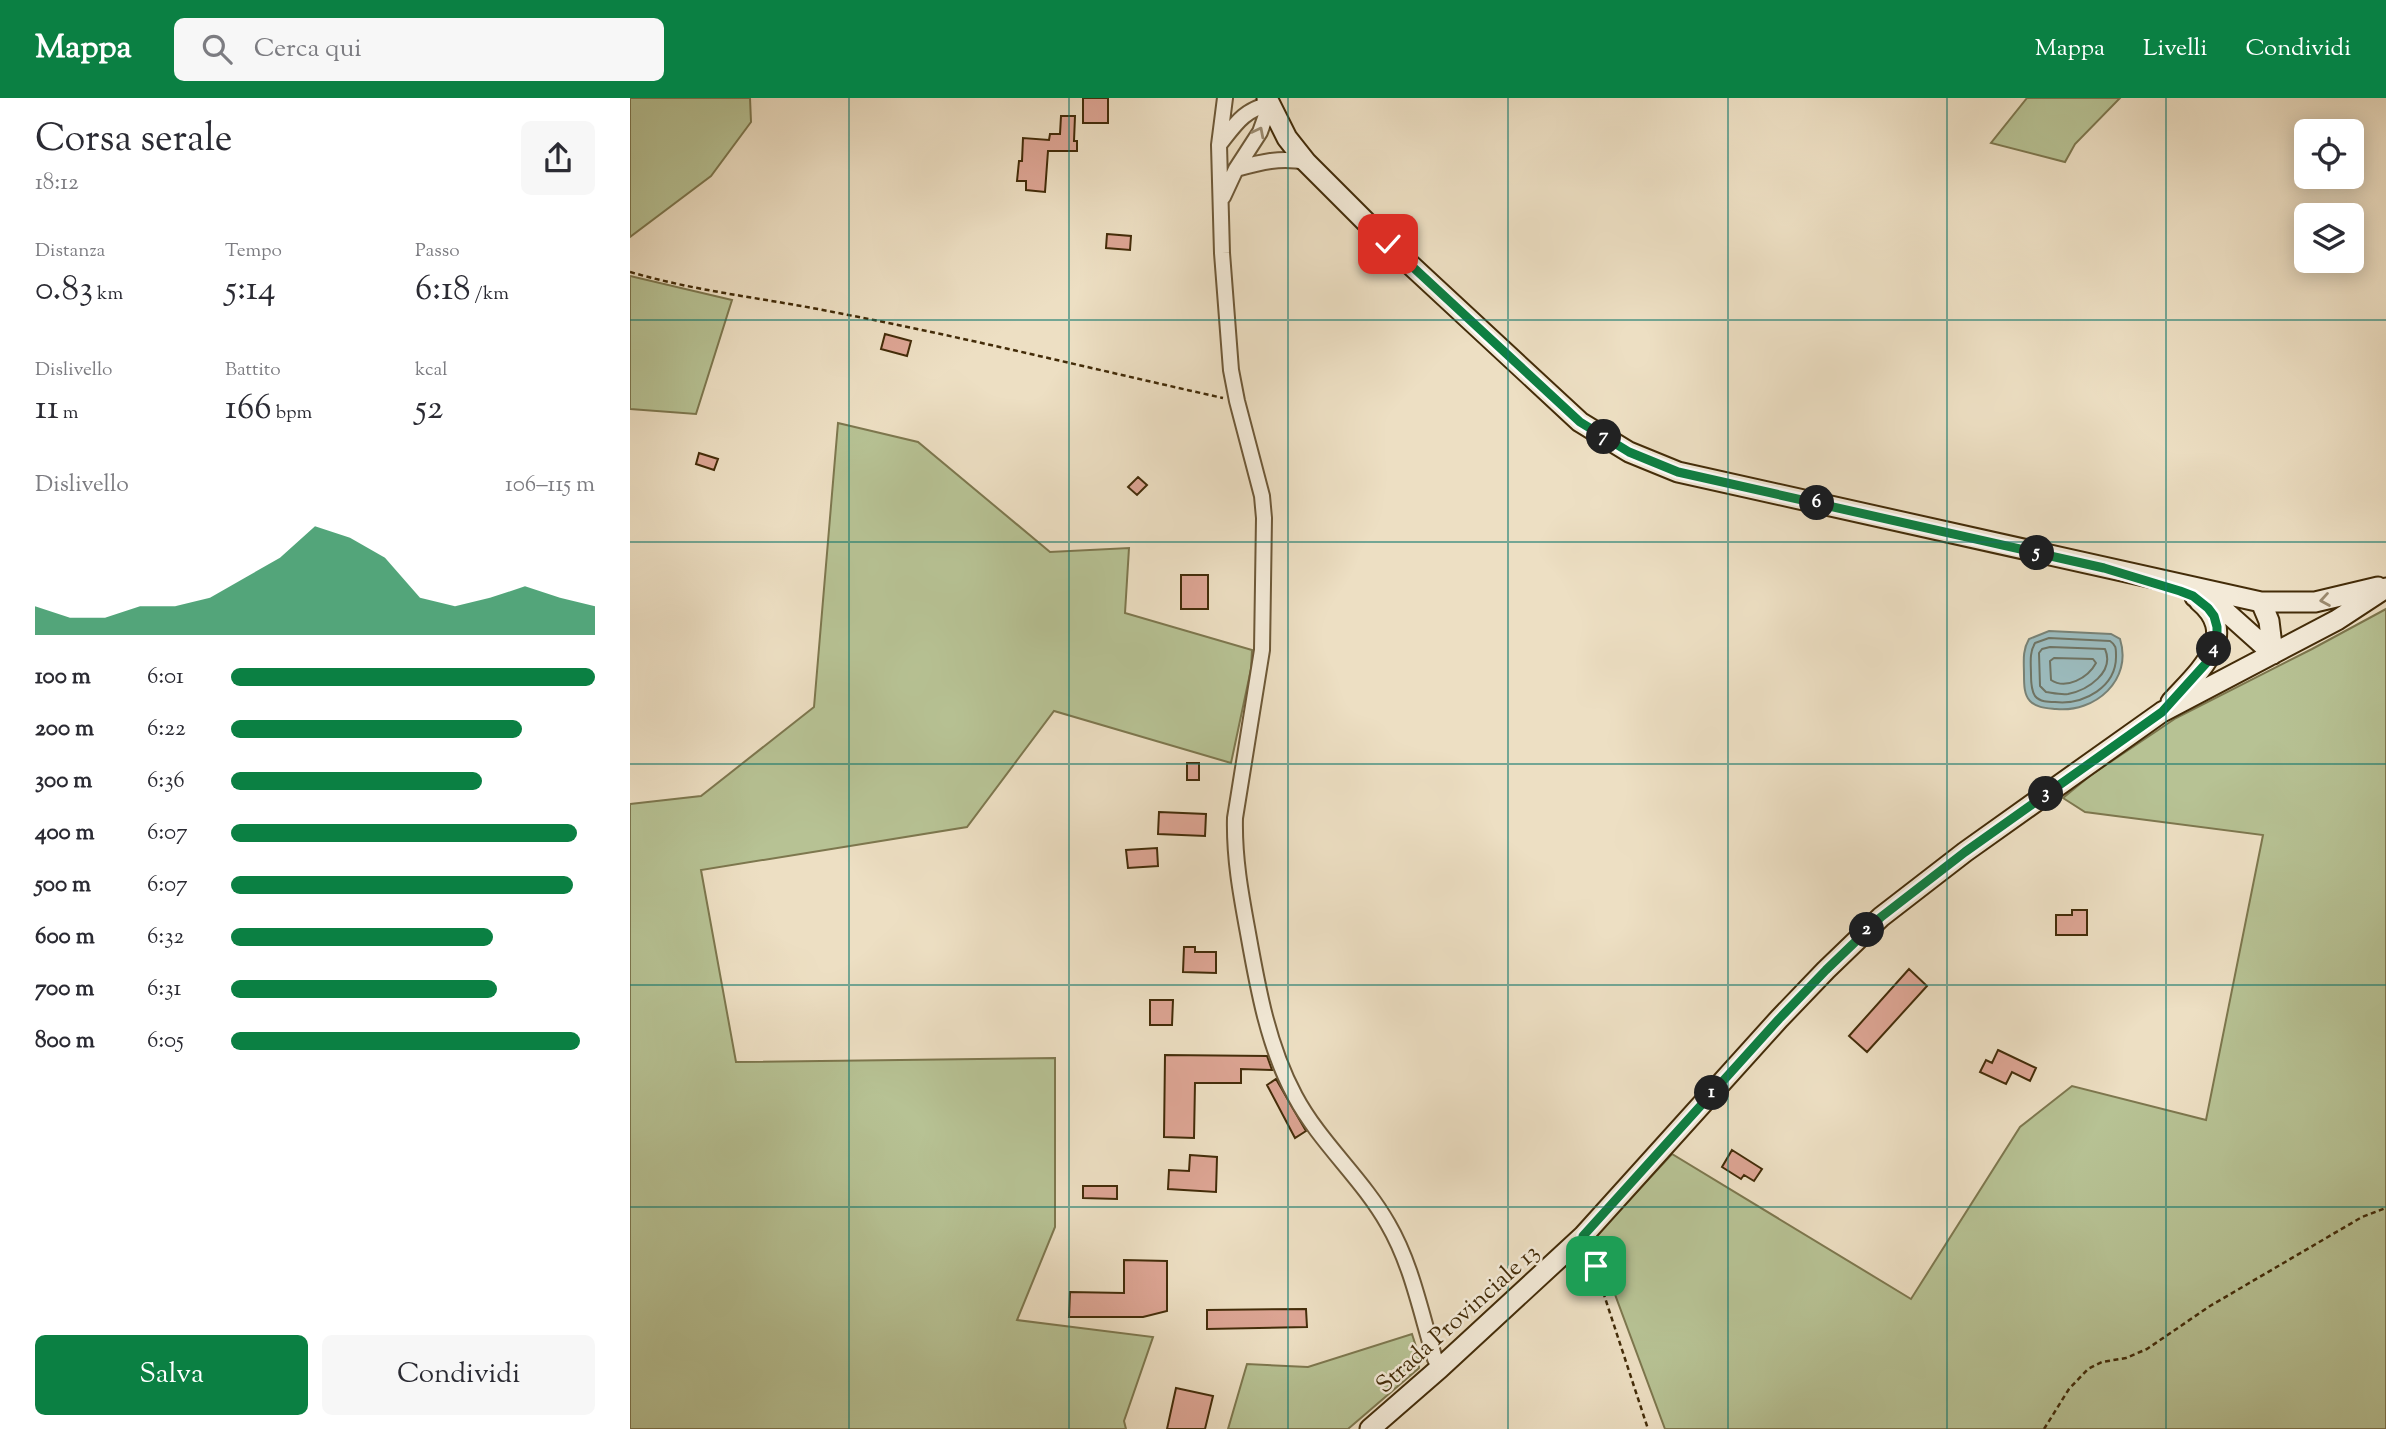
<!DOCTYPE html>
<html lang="it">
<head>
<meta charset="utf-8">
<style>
	body { margin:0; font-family:"Sorts Mill Goudy",serif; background:#f7f7f7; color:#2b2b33; height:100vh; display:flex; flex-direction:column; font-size:26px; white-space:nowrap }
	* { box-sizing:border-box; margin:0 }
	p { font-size:23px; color:#7c7c81 }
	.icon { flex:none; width:38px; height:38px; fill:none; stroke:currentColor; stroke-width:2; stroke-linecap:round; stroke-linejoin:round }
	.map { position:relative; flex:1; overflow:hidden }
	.panel { display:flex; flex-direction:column; background:#fff; width:630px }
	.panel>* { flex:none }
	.tools { position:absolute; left:1664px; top:21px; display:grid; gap:14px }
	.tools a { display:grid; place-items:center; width:70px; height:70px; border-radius:10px; background:#fff; box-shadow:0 4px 18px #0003; font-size:35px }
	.pin { position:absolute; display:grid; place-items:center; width:60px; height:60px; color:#fff; margin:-30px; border-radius:14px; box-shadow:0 4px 10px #0006 }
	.km { position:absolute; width:35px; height:35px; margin:-18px; border-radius:50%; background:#222; color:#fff; font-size:19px; line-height:35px; text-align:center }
	.round { display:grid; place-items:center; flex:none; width:74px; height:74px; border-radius:10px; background:#f7f7f7 }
	.headline { display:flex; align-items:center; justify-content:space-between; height:119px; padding:0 35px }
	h1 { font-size:38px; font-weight:600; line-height:52px }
	.stats { display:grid; grid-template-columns:repeat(3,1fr); gap:10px; height:119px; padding:7px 35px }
	.stats div { display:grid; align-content:center }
	.stats b { font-size:35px; font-weight:600 }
	.stats small { font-size:19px; font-weight:400 }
	.stats p { font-size:19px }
	.chart { height:196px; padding:14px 35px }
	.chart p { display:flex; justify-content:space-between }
	.chart svg { width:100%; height:126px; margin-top:7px; fill:#0b8043; opacity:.7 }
	.primary-button { display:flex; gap:14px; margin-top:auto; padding:14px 35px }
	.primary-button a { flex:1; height:80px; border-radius:10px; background:#0b8043; color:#fff; font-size:28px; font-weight:600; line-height:80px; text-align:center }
	.primary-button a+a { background:#f7f7f7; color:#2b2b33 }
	ul { padding:0 35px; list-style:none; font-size:23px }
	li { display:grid; grid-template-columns:112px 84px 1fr; align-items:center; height:52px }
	li i { height:18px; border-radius:9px; background:#0b8043 }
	header { display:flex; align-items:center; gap:42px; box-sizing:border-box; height:98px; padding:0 35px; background:#0b8043; color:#fff }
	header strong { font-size:33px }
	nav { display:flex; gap:38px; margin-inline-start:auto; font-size:24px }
	.search { width:490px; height:63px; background:#f7f7f7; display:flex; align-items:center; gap:18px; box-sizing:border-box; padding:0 24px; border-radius:10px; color:#7c7c81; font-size:26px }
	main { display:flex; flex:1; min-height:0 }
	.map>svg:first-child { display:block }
</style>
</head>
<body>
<header>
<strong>Mappa</strong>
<div class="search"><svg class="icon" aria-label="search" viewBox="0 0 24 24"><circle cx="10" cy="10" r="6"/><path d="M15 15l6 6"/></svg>Cerca qui</div>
<nav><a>Mappa</a><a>Livelli</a><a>Condividi</a></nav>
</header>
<main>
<section class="panel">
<div class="headline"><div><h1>Corsa serale</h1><p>18:12</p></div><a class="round"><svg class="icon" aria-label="share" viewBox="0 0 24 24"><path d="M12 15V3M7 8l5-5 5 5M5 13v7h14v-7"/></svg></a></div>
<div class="stats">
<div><p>Distanza</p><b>0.83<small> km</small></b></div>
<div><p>Tempo</p><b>5:14</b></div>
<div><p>Passo</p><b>6:18<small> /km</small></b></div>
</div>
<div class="stats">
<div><p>Dislivello</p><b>11<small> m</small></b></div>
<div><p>Battito</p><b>166<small> bpm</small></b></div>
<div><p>kcal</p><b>52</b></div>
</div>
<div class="chart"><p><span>Dislivello</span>106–115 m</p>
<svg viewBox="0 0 160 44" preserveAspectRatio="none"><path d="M0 44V34L10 38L20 38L30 34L40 34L50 31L60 24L70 17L80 6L90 10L100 17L110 31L120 34L130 31L140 27L150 31L160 34V44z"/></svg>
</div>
<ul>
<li><b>100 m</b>6:01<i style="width:100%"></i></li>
<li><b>200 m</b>6:22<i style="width:80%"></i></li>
<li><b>300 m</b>6:36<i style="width:69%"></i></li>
<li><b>400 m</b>6:07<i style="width:95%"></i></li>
<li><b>500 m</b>6:07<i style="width:94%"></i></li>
<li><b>600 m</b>6:32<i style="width:72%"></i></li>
<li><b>700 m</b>6:31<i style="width:73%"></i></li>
<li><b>800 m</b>6:05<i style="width:96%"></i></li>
</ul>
<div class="primary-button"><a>Salva</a><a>Condividi</a></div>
</section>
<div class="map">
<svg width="1756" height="1331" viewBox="0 0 1756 1331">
	<rect width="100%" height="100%" fill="#eddfc3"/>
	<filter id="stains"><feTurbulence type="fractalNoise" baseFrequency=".00286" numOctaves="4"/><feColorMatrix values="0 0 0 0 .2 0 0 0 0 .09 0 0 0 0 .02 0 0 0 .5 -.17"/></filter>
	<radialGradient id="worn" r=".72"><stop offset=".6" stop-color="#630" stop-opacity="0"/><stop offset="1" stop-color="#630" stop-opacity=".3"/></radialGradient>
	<path fill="#b7c294" stroke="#7d774e" stroke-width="2" d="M0,0H120L121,24L81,78L0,139Z
		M1397,0H1490L1445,46L1435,64L1361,45Z
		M0,178L102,202L66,316L0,311Z
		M208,325L288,344L420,454L499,450L495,515L622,552L621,571L601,665L424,613L337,729L71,772L106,964L425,960V1129L387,1222L523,1239L494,1323L496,1331H0V706L71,698L184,609Z
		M1756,511V1331H1035L964,1140L1042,1056L1281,1201L1390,1029L1442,988L1576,1022L1633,737L1455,714L1433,700L1461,677L1546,620L1682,551Z
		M782,1236L789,1258V1270L718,1331H598L617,1266L678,1269Z"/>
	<path fill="#9bbabc" stroke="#788174" stroke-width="2" d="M1419,533L1481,536L1490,541C1503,582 1465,615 1426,611C1416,610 1407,610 1400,603C1394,597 1394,586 1394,577C1394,564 1392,553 1399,541Z"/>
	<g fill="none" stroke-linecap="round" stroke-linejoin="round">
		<path stroke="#6f7362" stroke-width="2" d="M1419,540L1480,543C1486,547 1486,550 1486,557C1487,589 1454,607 1425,604C1418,604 1410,604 1405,598C1401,592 1401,584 1401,577C1401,566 1399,555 1405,545Z
			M1420,549L1475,551C1485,574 1458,592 1438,596C1431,597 1423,595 1416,594L1410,588L1409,555L1412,551Z
			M1424,560L1463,561L1466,565C1458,580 1436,592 1421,582L1420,563Z"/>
	</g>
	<path fill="#dda594" stroke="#432c09" stroke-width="2" d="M453,0H478V25H453Z
		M431,18H445L444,43H447V53H418L415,94L396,92V83H387L389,63H392L393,40L419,42L420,36H430Z
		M477,136L501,138L500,152L476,150Z
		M255,236L281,243L277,258L251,251Z
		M69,355L88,361L84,372L66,366Z
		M508,379L517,387L507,397L498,389Z
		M551,477H578V511H551Z
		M557,665H569V682H557Z
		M529,714L576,716L575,738L528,736Z
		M527,750L528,768L498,770L496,752Z
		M1442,812H1457V837H1426V817H1442Z
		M554,849H565V854H586V875L553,874Z
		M1279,871L1297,888L1237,954L1219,938Z
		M520,902H543L542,927H520Z
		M1368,952L1406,970L1400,983L1382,974L1376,986L1350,974L1356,962L1362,965Z
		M535,957L637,958L642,972L611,971V985H565L564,1040L534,1039Z
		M646,981L676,1033L665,1040L637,987Z
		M1102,1052L1132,1071L1124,1083L1114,1077L1111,1081L1092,1069Z
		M560,1057L587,1059L586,1094L538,1091L539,1072L559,1073Z
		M453,1088H487V1101L453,1100Z
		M494,1162L537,1163V1213L513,1219H439L440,1194L494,1195Z
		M676,1211L677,1229L577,1231V1212Z
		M546,1290L583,1298L575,1331H537Z"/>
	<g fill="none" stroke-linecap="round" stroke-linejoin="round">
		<g stroke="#6e5938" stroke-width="18">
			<path id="street" d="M595,0L589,47L592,155L601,272L607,303L632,398L634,420L632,552L605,720C604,760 611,797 618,835C628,891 638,948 665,998C690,1045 732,1080 758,1126C782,1167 791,1216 805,1261L810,1270
				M589,47C605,27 613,12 640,6
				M606,71C631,64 650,59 676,64
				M593,99L606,71L630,34L640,6"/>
		</g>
		<g stroke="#432c09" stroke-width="23">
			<path id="secondary" d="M637,0L657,40L676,64L758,146L950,324L999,354L1048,374L1631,504H1685L1748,489
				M1565,499L1595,513L1643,556
				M1631,504L1639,523L1643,556
				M1541,604C1566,576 1612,539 1569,503
				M740,1331L810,1270L953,1138L1149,921L1196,872L1251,819L1335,754L1532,614L1707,522L1756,490"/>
		</g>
		<path stroke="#432c09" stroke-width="2.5" stroke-dasharray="5 3.5" stroke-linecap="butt" d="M0,174C69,194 134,200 203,214C334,239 463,271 593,300
			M960,1154L1018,1331
			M1414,1331L1439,1291L1458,1271L1472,1264L1496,1260L1517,1251L1580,1208L1732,1119L1756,1110"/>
		<use href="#street" stroke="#f3ead8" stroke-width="14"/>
		<use href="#secondary" stroke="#f3ead8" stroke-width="19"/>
	</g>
	<defs><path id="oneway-chevron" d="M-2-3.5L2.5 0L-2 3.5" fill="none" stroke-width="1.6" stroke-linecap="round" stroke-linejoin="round" transform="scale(1.75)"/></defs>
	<g stroke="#9b8b70">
		<use href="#oneway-chevron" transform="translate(629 34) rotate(-63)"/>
		<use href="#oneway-chevron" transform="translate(1695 502) rotate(171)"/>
	</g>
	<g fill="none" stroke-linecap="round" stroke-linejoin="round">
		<g stroke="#fff" stroke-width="14">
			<path id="route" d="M758,146L950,324L999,354L1048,374L1474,470L1550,493L1563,498L1578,510L1584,518L1587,529V539L1579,562L1532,614L1335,754L1251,819L1196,872L1149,921L953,1138L966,1168"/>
		</g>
		<use href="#route" stroke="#0b8043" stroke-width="9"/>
	</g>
	<path fill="none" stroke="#0f766e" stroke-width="2" stroke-opacity="0.55" d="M219,0V1331M439,0V1331M658,0V1331M878,0V1331M1098,0V1331M1317,0V1331M1536,0V1331M0,222H1756M0,444H1756M0,666H1756M0,887H1756M0,1109H1756"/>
	<g text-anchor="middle" stroke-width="5" stroke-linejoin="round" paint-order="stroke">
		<g font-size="24" fill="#432c09" stroke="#f3ead8">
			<text transform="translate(827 1220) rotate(-42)" y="8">Strada Provinciale 13</text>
		</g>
	</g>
	<rect width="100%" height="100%" filter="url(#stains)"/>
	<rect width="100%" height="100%" fill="url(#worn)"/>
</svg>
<div class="tools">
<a><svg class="icon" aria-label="locate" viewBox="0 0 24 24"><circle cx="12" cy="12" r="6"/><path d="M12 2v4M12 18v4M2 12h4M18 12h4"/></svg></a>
<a><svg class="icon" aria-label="layers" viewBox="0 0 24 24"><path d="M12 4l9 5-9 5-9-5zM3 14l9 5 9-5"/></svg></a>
</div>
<div class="pin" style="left:966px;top:1168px;background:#1e9e55"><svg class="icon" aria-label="arrive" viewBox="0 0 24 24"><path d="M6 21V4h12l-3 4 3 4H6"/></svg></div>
<div class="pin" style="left:758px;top:146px;background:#d93025"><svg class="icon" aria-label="check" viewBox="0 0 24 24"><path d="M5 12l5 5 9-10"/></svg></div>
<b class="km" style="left:1082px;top:995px">1</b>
<b class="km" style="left:1237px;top:832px">2</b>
<b class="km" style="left:1416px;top:696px">3</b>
<b class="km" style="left:1584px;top:551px">4</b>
<b class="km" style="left:1407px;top:455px">5</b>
<b class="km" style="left:1187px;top:405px">6</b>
<b class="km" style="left:974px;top:339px">7</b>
</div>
</main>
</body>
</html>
